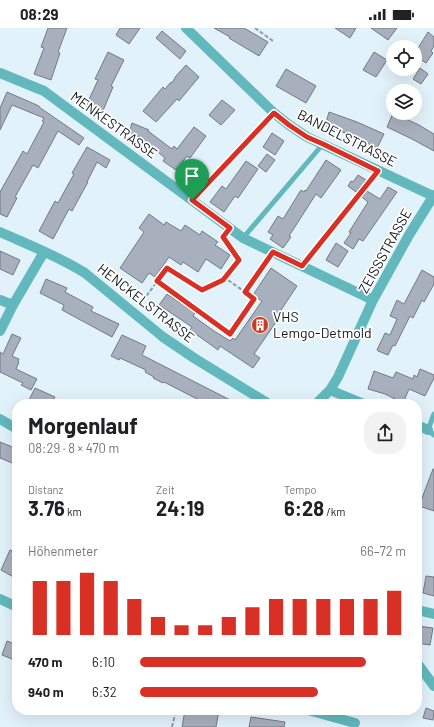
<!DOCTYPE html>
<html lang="de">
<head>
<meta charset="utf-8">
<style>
	body { margin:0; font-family:Barlow,sans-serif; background:#f2f2f2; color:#202124; height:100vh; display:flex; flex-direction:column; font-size:15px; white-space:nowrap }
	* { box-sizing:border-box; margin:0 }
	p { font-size:13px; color:#757577 }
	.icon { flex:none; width:22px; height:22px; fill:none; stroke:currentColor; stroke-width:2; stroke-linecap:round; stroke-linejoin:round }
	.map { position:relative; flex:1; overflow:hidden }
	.side { position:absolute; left:12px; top:371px; width:410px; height:316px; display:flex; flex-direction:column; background:#fff; border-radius:16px; box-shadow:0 4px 16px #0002 }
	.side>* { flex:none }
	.tools { position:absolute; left:386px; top:12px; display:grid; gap:8px }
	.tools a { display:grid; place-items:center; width:36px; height:36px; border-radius:50%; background:#fff; box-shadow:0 4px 16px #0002; font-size:20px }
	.pin { position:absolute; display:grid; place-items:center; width:34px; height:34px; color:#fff; margin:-41px -17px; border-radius:50% 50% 50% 0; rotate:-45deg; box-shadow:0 0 4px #0007 }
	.pin .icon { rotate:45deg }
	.round { display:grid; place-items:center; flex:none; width:42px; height:42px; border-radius:16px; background:#f2f2f2 }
	.head { display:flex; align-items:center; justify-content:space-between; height:68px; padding:0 16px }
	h1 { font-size:22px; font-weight:700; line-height:30px }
	.metrics { display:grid; grid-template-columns:repeat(3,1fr); gap:6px; height:68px; padding:4px 16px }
	.metrics div { display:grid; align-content:center }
	.metrics b { font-size:20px; font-weight:700 }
	.metrics small { font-size:11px; font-weight:400 }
	.metrics p { font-size:11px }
	.chart { height:112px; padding:8px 16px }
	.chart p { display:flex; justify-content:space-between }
	.chart svg { width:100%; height:72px; margin-top:4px; stroke:#d93025; stroke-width:6 }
	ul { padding:0 16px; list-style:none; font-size:13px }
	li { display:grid; grid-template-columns:64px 48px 1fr; align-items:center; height:30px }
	li i { height:10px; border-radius:5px; background:#d93025 }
	.status { display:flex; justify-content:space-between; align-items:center; height:28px; padding:0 20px; background:#fff; direction:ltr }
	.status svg { height:11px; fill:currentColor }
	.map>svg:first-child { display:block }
</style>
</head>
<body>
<div class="status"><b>08:29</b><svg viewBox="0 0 49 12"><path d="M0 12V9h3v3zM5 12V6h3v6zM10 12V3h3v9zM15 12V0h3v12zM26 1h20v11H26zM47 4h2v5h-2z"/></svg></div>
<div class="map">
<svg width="434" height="699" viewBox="0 0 434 699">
	<rect width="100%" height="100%" fill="#e2f2fb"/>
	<path fill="#a9b0bd" stroke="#737986" d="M48,0H67L58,24L60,25L51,52L34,46L44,20L41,19Z
		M120,0H140L129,16L116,7Z
		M214,0H244L268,14L259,28L229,10L230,9Z
		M335,0H356L350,10Z
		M371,0H397L388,12Z
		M162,3L186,23L180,31L156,10Z
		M428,4L434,9V18L431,23L433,25L426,35L415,28V25Z
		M108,24L124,32L111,58L113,59L102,85L86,78L98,52L95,51Z
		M374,24L387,32L376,49L363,42Z
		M186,37L199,49L179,73L177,71L156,94L143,83L163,59L165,61L171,54L172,55L176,48Z
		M420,40L428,46L421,56L413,51Z
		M286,41L316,58L306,75L276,58Z
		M7,64L39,78V79L84,110L79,117L58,103L38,140L33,137L15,169L17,170L7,189L0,186V164L23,123L27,126L44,94L42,93L44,90L12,77L0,102V80Z
		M222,72L235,82L221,97L209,87Z
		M329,84L357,94L384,106L377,120L351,107L325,98Z
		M393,85L419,97L434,106V123L412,111L387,99Z
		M132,95L149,102L148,103L172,121L174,118L177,121L194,99L206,108L190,130L187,128L176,142L163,133L165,130L140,109L129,105Z
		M272,105L284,113L275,127L263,119Z
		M87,119L110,132L106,140L97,134L87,154H88L72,183L69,181L53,211L39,203L55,173L58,175L74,146L72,145Z
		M267,126L275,132L266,144L258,138Z
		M326,132L341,142L321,170L316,166L289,208L291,209L283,220L270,211L273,207L268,204L278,188L283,191L301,162L304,164L305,162L306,163Z
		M246,133L258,141L238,170L235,168L224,184L210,174L222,158L226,161Z
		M358,147L366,152L356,164L348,158L351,153L353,154Z
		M388,159L397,164L363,213L359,211L353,221L344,215L351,205L349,204L368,174L362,169L367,163L380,171Z
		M149,186L164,197L166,194L181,203L185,197L200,207L202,203L218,214L215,217L230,227L221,241L206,231L198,244L183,234L181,237L169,229L155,249L149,245L142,255L120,240L144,204L139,200Z
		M336,215L348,223L338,239L326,232Z
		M0,223L20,232L13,247L0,241Z
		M271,240L297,258L279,285L281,287L254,326L260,330L253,340L220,318L218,322L207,314L190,302L192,299L159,277L167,266L195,285L193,288L214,303L230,313L233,310L235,312L262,273L253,267Z
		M422,242L434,249V256L424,274L422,272L413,290L410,288L395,318L393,317L388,327L378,323L377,322L385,305L390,307L397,291L390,288L397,272L404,276Z
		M46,251L67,260L65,264L93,279L91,283L119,296L112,309L62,282L64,277L40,265Z
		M12,306L21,310L12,328L19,331L18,333L19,334L16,341L37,351L31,362L21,357L23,355L0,344V324L3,326Z
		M122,307L146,318L142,327L238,376H200L201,373L164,354L163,355L153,350L154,349L145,344L146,342L120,330L119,332L111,328Z
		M420,341L434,347V350L425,368L409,361L403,375L385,366L368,361L374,343L393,350L396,344L413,351L414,347L417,349Z
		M35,360L55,369L51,376H27Z
		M0,414L15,420L14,421L17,422V437L0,430Z
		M433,441H434V483L419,478Z
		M10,522L17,525V551L1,542Z
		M426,548L434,549V568L423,565Z
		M418,598L433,600L430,617L417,615Z
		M7,613L17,617V620L12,631L2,627Z
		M426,680L434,683L433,692L423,690Z
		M185,682H219L216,699H182Z
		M251,689L285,694L284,699H249Z"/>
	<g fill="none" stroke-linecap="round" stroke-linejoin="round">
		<path stroke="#919da3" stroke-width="2" stroke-dasharray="4 2" stroke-linecap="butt" d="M255,0L273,13
			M157,253L230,306L255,271L225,250
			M245,264L267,232
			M140,278L145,270L167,240L202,262L223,252L239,232L223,209L224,208
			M172,699L176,682"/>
		<path stroke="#62b8bd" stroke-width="5" d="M192,172L274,85
			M243,210L323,116
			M302,238L378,143
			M434,386L428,402L434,407"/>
		<path stroke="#62b8bd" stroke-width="10" d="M186,0L274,85L289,97L307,109L433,168
			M0,45L44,63L243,210L373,272
			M0,204C29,217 58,228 85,245L163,309L194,330L269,376
			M0,272L13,277
			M0,303L13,277L44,224
			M330,362L364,376
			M316,376L330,362L338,349L373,272L409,207L434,167
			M0,391L17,401
			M417,397L428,402
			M0,571L17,579
			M417,582L434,586
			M417,635L434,658
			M308,682L355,695"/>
	</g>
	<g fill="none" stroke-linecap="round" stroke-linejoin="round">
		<g stroke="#fff" stroke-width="8">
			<path id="route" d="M274,85L289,97L307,109L323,116L378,143L302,238L273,224L245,264L254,271L230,306L157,253L167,240L202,262L223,252L239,232L223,209L230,200L192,172Z"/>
		</g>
		<use href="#route" stroke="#d93025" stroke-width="5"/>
	</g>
	<defs>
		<g id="building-disc" transform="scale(0.9)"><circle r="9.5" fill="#c83d22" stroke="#fff"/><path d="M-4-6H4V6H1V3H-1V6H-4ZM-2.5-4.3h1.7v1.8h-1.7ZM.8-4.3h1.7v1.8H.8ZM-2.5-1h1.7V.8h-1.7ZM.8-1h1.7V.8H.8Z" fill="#fff"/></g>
	</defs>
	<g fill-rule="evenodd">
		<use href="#building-disc" x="260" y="297"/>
	</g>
	<g text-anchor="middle" stroke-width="3.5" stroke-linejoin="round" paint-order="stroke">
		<g font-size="14" fill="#12181b" stroke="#fff">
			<text transform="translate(114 97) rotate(36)" y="5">MENKESTRASSE</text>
			<text transform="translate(347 110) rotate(27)" y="5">BANDELSTRASSE</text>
			<text transform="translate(385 223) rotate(-61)" y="5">ZEISSSTRASSE</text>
			<text transform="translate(146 275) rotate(38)" y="5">HENCKELSTRASSE</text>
		</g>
		<g font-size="14" fill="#12181b" stroke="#fff" text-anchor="start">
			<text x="273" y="294">VHS<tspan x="273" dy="16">Lemgo-Detmold</tspan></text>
		</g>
	</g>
</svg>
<div class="tools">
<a><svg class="icon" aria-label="locate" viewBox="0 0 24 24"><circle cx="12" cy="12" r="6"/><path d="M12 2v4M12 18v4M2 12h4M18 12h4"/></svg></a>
<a><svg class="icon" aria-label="layers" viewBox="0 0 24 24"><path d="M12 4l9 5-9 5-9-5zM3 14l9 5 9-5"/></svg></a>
</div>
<div class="pin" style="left:192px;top:172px;background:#1e9e55"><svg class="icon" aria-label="arrive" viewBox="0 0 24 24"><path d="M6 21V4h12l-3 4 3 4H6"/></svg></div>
<section class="side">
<div class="head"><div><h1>Morgenlauf</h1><p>08:29 · 8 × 470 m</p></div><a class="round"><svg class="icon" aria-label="share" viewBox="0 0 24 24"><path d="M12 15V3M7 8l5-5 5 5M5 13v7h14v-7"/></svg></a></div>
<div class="metrics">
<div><p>Distanz</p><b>3.76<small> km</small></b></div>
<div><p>Zeit</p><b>24:19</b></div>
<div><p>Tempo</p><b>6:28<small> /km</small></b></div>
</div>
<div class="chart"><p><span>Höhenmeter</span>66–72 m</p>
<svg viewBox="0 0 160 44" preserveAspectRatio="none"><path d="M5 44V11M15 44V11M25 44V6M35 44V11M45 44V22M55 44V33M65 44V38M75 44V38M85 44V33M95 44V27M105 44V22M115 44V22M125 44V22M135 44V22M145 44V22M155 44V17"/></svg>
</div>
<ul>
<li><b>470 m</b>6:10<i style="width:85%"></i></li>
<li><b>940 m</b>6:32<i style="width:67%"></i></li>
</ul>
</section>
</div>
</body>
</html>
